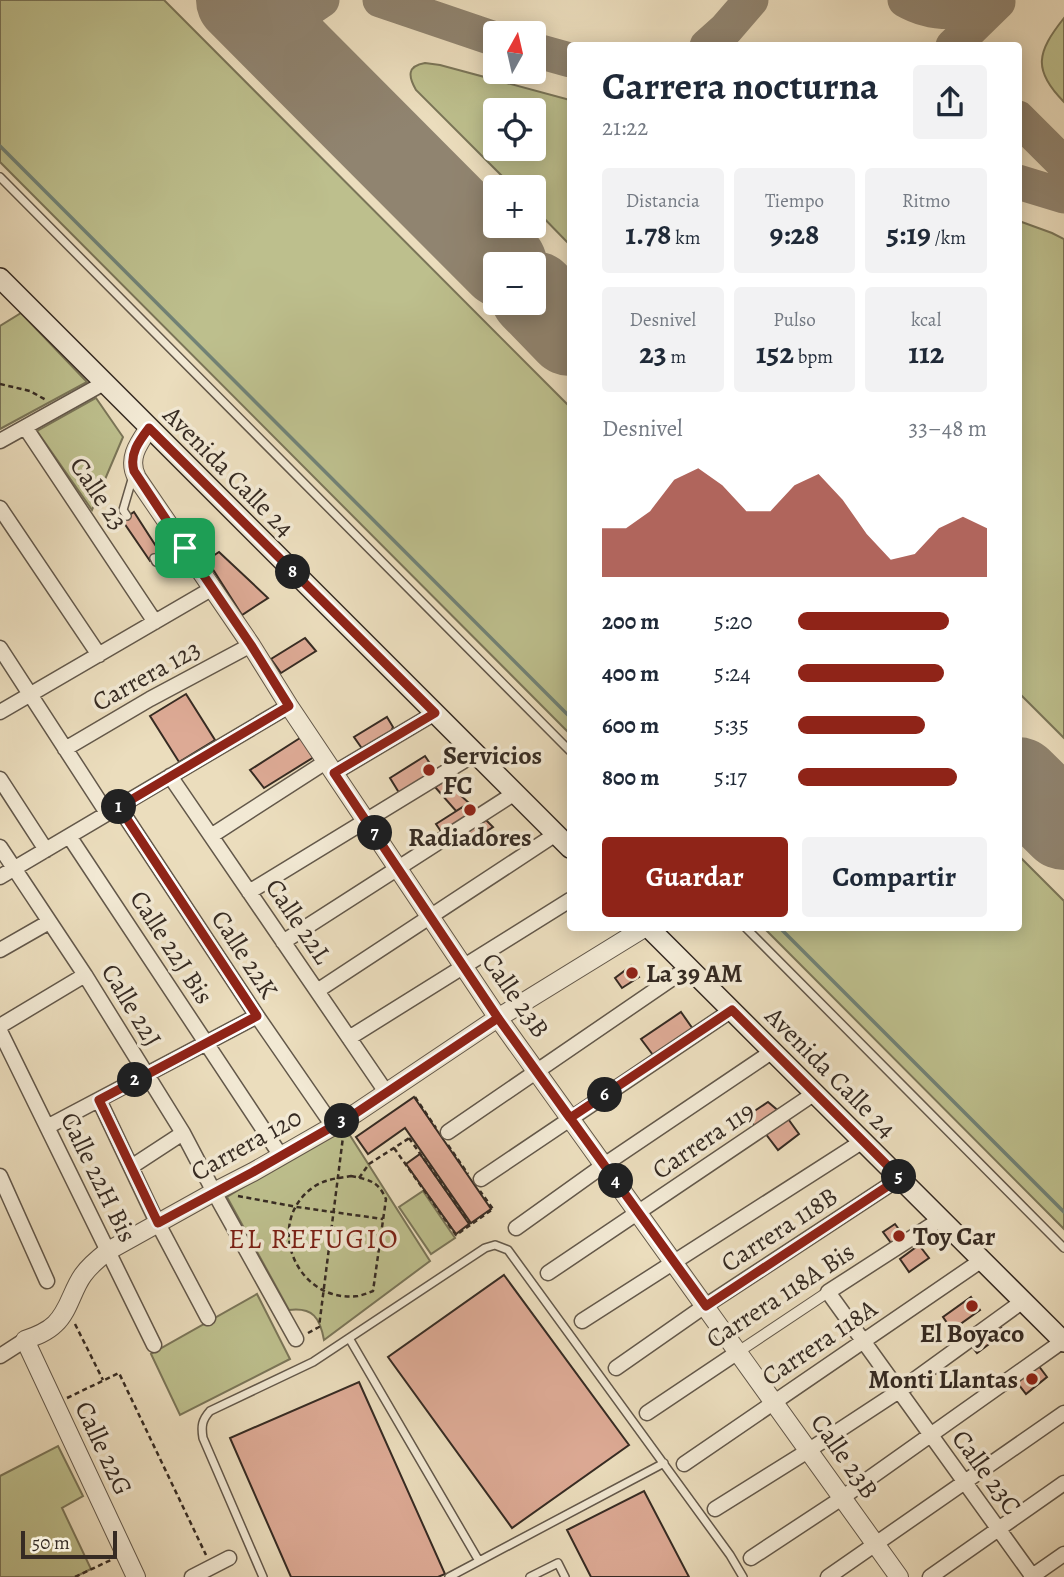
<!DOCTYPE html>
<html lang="es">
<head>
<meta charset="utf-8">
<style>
	body { margin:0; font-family:Alegreya,serif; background:#f2f2f3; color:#1f2937; height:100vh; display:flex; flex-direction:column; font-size:26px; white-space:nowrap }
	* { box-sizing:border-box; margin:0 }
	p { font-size:23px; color:#747a83 }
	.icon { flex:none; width:38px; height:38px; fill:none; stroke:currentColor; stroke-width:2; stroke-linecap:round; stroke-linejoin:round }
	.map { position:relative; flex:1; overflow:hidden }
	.panel { position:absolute; left:567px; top:42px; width:455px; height:889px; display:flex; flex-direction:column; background:#fff; border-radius:7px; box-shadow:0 4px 18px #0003 }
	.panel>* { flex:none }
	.needle { width:46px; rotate:8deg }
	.controls { position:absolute; left:483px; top:21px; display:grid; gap:14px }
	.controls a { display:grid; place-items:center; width:63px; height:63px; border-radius:7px; background:#fff; box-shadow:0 4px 18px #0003; font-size:35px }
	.scale { position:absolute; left:21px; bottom:18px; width:96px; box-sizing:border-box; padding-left:7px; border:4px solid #362b23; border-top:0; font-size:19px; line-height:24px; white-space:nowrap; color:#362b23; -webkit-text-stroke:5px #f2e9d4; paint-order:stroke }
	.pin { position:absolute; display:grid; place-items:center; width:60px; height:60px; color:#fff; margin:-30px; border-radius:14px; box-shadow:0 4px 10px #0006 }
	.km { position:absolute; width:35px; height:35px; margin:-18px; border-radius:50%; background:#222; color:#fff; font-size:19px; line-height:35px; text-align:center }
	.round { display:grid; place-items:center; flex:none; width:74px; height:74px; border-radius:7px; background:#f2f2f3 }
	.head { display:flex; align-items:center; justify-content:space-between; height:119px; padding:0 35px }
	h1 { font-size:38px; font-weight:600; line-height:52px }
	.figures { display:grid; grid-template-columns:repeat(3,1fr); gap:10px; height:119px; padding:7px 35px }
	.figures div { display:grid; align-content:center; border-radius:7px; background:#f2f2f3; text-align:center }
	.figures b { font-size:30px; font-weight:600 }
	.figures small { font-size:19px; font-weight:400 }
	.figures p { font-size:19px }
	.chart { height:196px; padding:14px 35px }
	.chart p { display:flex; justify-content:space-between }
	.chart svg { width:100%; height:126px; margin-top:7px; fill:#8f2418; opacity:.7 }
	.action { display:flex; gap:14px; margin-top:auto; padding:14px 35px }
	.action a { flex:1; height:80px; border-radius:7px; background:#8f2418; color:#fff; font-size:28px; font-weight:600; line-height:80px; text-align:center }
	.action a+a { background:#f2f2f3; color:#1f2937 }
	ul { padding:0 35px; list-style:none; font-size:23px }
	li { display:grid; grid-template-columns:112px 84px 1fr; align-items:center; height:52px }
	li i { height:18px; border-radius:9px; background:#8f2418 }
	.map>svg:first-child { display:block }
</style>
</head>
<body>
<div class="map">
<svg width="1064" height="1577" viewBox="0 0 1064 1577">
	<rect width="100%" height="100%" fill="#ebddbd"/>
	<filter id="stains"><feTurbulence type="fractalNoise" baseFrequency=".00286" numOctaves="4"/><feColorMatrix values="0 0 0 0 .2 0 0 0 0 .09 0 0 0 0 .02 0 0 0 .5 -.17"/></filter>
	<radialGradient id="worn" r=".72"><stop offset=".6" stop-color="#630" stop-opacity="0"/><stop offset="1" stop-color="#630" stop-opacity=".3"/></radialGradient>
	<path fill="#bdbf8d" stroke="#7a7558" stroke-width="2" fill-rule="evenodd" d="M0,0H164L570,407V734L0,162Z
		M1064,18V102C1032,70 1037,52 1064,18Z
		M425,63L440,65L570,100V245L534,208V187H513L416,90C408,76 407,66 425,63ZM495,110H534V149H495Z
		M1019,221L1052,233L1064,239V738L1019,693Z
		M21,313L87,382L0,429V326Z
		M96,398L123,437L92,510L37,431Z
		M1019,856L1064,901V1229L764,928H1018Z
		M344,1126L430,1261L324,1340C320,1318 313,1307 289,1310L227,1197Z
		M423,1191L455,1238L431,1254L399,1207Z
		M257,1294L290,1359L180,1415L151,1354Z
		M58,1446L83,1496L62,1508L91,1569L75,1577H0V1476Z"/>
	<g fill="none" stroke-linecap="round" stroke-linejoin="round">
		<path stroke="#718276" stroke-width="3.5" d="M0,146L570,717
			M780,928L1064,1212"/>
		<path stroke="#908470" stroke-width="35" d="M322,0C318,3 312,6 309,10C290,32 313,63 323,84
			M380,0L495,39
			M905,0C931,15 967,16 993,0
			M707,46L726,29L751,0
			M953,46L998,2
			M534,50L570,60
			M1018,118L1064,164
			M1018,182L1064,196"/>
		<path stroke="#908470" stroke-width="88" d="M240,0L503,264
			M534,295L570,332
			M1018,781L1064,826"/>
	</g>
	<path fill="#ddaa95" stroke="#362b23" stroke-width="2" d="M134,512L161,554L150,561L122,520Z
		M219,552L268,598L242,615L207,560Z
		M305,638L316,651L281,673L271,659Z
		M186,694L215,740L179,762L150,716Z
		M387,717L393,727L390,734L363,750L354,737Z
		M300,738L314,757L264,788L250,770Z
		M425,756L437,774L401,796L390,778Z
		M445,781L469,803L456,811L435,787Z
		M469,803L475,812L442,833L436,824Z
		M482,816L493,827L464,846L455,833Z
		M631,966L639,977L622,988L615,978Z
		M681,1012L695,1032L656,1059L641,1039Z
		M414,1097L491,1209L471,1223L405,1128L368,1154L356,1137Z
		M768,1102L781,1113L757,1129L747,1116Z
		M786,1116L799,1134L778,1150L765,1133Z
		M420,1154L469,1224L456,1234L406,1164Z
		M895,1224L906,1239L894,1247L883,1232Z
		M919,1245L929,1258L909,1272L900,1259Z
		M504,1275L629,1445L512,1528L388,1357Z
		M971,1297L980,1310L952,1330L943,1317Z
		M998,1324L1005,1332L977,1353L970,1344Z
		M1038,1365L1047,1377L1026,1394L1016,1381Z
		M359,1382L445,1574L438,1577H291L230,1438Z
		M644,1491L689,1577H591L567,1530Z"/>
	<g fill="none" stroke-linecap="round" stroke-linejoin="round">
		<g stroke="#63584a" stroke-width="10">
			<path id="service" d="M0,177L570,751
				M127,516L123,510L133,476
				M154,558L156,562L183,549
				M746,928L1064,1248
				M349,1338L479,1561
				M263,1577L203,1438C201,1426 202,1420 210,1411L313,1362L485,1248L495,1245L508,1250L730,1555L743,1577
				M449,1577L664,1463
				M530,1577L558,1563L565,1577"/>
		</g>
		<g stroke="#63584a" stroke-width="12">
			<path id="pedestrian" d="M738,1352L828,1292"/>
		</g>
		<g stroke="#63584a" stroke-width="17">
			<path id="minor" d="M25,427L155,622
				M0,441L104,383
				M0,508L99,655
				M0,648L107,813
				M0,712L213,588
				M65,749L150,699L251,645
				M334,773L435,713
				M170,776L386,1092
				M0,779L46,850
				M119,807L257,1016L333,1126
				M69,836L281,1156
				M211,836L327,761
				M0,847L85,975L183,1133L214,1192L296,1339
				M0,877L289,706
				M249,892L475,754
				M283,942L515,793
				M0,950L49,922
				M317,991L556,834
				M0,1026L85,975
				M0,1031L154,1345
				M349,1038L570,900
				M99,1100L155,1218L208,1318
				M47,1127L257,1016
				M448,1132L689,967
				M131,1167L183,1133
				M0,1176L47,1281
				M481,1179L732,1010
				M941,1219L828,1292L1033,1577
				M516,1228L604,1165L773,1051
				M548,1273L815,1093
				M582,1321L863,1141
				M0,1356L25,1340
				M616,1368L699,1310L900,1178
				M647,1413L738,1352
				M684,1464L982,1260
				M715,1509L803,1454L899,1391L1023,1301
				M751,1558L836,1502L1063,1341
				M192,1577L229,1558
				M828,1577L1064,1413
				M930,1577L1064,1483
				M1031,1577L1064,1554"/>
		</g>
		<g stroke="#63584a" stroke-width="20">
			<path id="tertiary" d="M149,428C138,444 127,459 137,478L251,645L289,706L498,1018L899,1577
				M136,1577L25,1340C36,1336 47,1332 55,1324C69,1311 72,1290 83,1275C90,1265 99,1258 108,1251L214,1192L253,1172L356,1113L493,1021L644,928"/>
		</g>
		<g stroke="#362b23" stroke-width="22">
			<path id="secondary" d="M0,278L570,848
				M649,928L1064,1342"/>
		</g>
		<path stroke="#362b23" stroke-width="2.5" stroke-dasharray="5 3.5" stroke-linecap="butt" d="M0,384L30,391L46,400
			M415,1097L436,1128
			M409,1138L470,1224
			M448,1145L468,1174
			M394,1148L456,1235L493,1209L480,1191
			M351,1176C370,1180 378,1181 386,1199L373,1291C368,1293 363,1295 358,1296C296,1304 262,1221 315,1186C326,1179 339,1178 351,1176Z
			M359,1178L369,1164L411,1137
			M238,1196L297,1207L383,1219
			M75,1324L103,1380
			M308,1333L319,1327L343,1137
			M67,1398L119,1373L206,1555
			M75,1577L113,1559"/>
		<use href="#service" stroke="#f2e9d4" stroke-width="7"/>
		<use href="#pedestrian" stroke="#f2e9d4" stroke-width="10"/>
		<use href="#minor" stroke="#f2e9d4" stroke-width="14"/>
		<use href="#tertiary" stroke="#f2e9d4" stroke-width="18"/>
		<use href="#secondary" stroke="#f2e9d4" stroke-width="19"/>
	</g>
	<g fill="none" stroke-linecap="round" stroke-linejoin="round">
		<g stroke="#fff" stroke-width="14">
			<path id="route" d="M185,548L251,645L289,706L119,807L257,1016L99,1100L158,1223L253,1172L356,1113L498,1018L706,1306L900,1178L732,1010L570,1118L498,1018L334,773L435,713L149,428C139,441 129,454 134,471L185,548"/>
		</g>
		<use href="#route" stroke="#8f2418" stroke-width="9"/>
	</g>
	<g fill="#8f2418" stroke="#f2e9d4" stroke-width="2.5">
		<circle cx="429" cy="770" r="7"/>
		<circle cx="470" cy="810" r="7"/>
		<circle cx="632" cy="973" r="7"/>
		<circle cx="899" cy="1236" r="7"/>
		<circle cx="972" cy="1306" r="7"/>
		<circle cx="1032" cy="1379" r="7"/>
	</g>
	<g text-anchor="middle" stroke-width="7" stroke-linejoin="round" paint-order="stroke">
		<g font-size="26" fill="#362b23" stroke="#f2e9d4">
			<text transform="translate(229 471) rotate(45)" y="9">Avenida Calle 24</text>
			<text transform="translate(99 493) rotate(56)" y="9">Calle 23</text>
			<text transform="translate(146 675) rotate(-29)" y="9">Carrera 123</text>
			<text transform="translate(299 921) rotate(56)" y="9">Calle 22L</text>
			<text transform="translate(172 947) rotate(57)" y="9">Calle 22J Bis</text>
			<text transform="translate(245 954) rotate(57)" y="9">Calle 22K</text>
			<text transform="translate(516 995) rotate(55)" y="9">Calle 23B</text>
			<text transform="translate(132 1005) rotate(59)" y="9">Calle 22J</text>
			<text transform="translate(831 1072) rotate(45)" y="9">Avenida Calle 24</text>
			<text transform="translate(703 1140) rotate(-34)" y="9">Carrera 119</text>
			<text transform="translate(246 1144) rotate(-29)" y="9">Carrera 120</text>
			<text transform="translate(99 1177) rotate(64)" y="9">Calle 22H Bis</text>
			<text transform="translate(779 1229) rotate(-33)" y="9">Carrera 118B</text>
			<text transform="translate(780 1295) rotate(-33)" y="9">Carrera 118A Bis</text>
			<text transform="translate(819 1342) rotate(-34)" y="9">Carrera 118A</text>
			<text transform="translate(104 1448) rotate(65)" y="9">Calle 22G</text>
			<text transform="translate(845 1456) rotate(55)" y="9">Calle 23B</text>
			<text transform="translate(987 1472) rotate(54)" y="9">Calle 23C</text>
		</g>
		<g font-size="26" font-weight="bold" fill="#362b23" stroke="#f2e9d4" text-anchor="start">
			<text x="443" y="764">Servicios<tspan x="443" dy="30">FC</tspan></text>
			<text x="470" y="846" text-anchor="middle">Radiadores</text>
			<text x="646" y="982">La 39 AM</text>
			<text x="913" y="1245">Toy Car</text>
			<text x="972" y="1342" text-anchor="middle">El Boyaco</text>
			<text x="1018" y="1388" text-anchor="end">Monti Llantas</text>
		</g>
		<g font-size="28" letter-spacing="2" fill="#7a1f14" stroke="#f2e9d4">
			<text x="314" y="1248">EL REFUGIO</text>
		</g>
	</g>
	<rect width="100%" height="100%" filter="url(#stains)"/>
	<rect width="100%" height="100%" fill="url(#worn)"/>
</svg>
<div class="controls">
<a><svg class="needle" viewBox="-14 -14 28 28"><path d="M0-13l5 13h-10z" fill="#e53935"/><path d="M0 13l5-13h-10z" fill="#747a83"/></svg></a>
<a><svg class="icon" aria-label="locate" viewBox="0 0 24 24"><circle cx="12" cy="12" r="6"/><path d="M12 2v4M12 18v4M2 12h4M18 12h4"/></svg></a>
<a>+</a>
<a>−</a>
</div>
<div class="scale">50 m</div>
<div class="pin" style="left:185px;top:548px;background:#1e9e55"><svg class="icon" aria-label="arrive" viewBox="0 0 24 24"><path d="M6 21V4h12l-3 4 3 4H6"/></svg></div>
<b class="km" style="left:119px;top:807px">1</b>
<b class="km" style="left:135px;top:1080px">2</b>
<b class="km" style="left:342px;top:1121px">3</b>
<b class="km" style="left:616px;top:1181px">4</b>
<b class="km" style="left:899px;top:1177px">5</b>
<b class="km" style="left:605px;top:1095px">6</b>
<b class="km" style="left:375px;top:833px">7</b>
<b class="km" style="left:293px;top:572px">8</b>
<section class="panel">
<div class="head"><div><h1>Carrera nocturna</h1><p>21:22</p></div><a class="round"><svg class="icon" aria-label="share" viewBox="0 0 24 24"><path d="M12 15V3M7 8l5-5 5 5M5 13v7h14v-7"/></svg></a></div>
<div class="figures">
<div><p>Distancia</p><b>1.78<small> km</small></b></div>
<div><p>Tiempo</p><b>9:28</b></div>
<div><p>Ritmo</p><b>5:19<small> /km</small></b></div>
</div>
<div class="figures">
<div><p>Desnivel</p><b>23<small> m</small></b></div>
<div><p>Pulso</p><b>152<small> bpm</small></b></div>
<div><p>kcal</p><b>112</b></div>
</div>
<div class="chart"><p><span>Desnivel</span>33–48 m</p>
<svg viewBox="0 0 160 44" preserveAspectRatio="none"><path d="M0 44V27L10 27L20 21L30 10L40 6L50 12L60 21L70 21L80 12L90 8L100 17L110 29L120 38L130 36L140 27L150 23L160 27V44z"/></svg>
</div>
<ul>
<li><b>200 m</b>5:20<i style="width:80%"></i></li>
<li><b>400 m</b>5:24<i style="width:77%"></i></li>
<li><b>600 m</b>5:35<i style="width:67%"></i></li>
<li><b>800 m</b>5:17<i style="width:84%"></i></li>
</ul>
<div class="action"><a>Guardar</a><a>Compartir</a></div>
</section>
</div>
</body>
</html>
